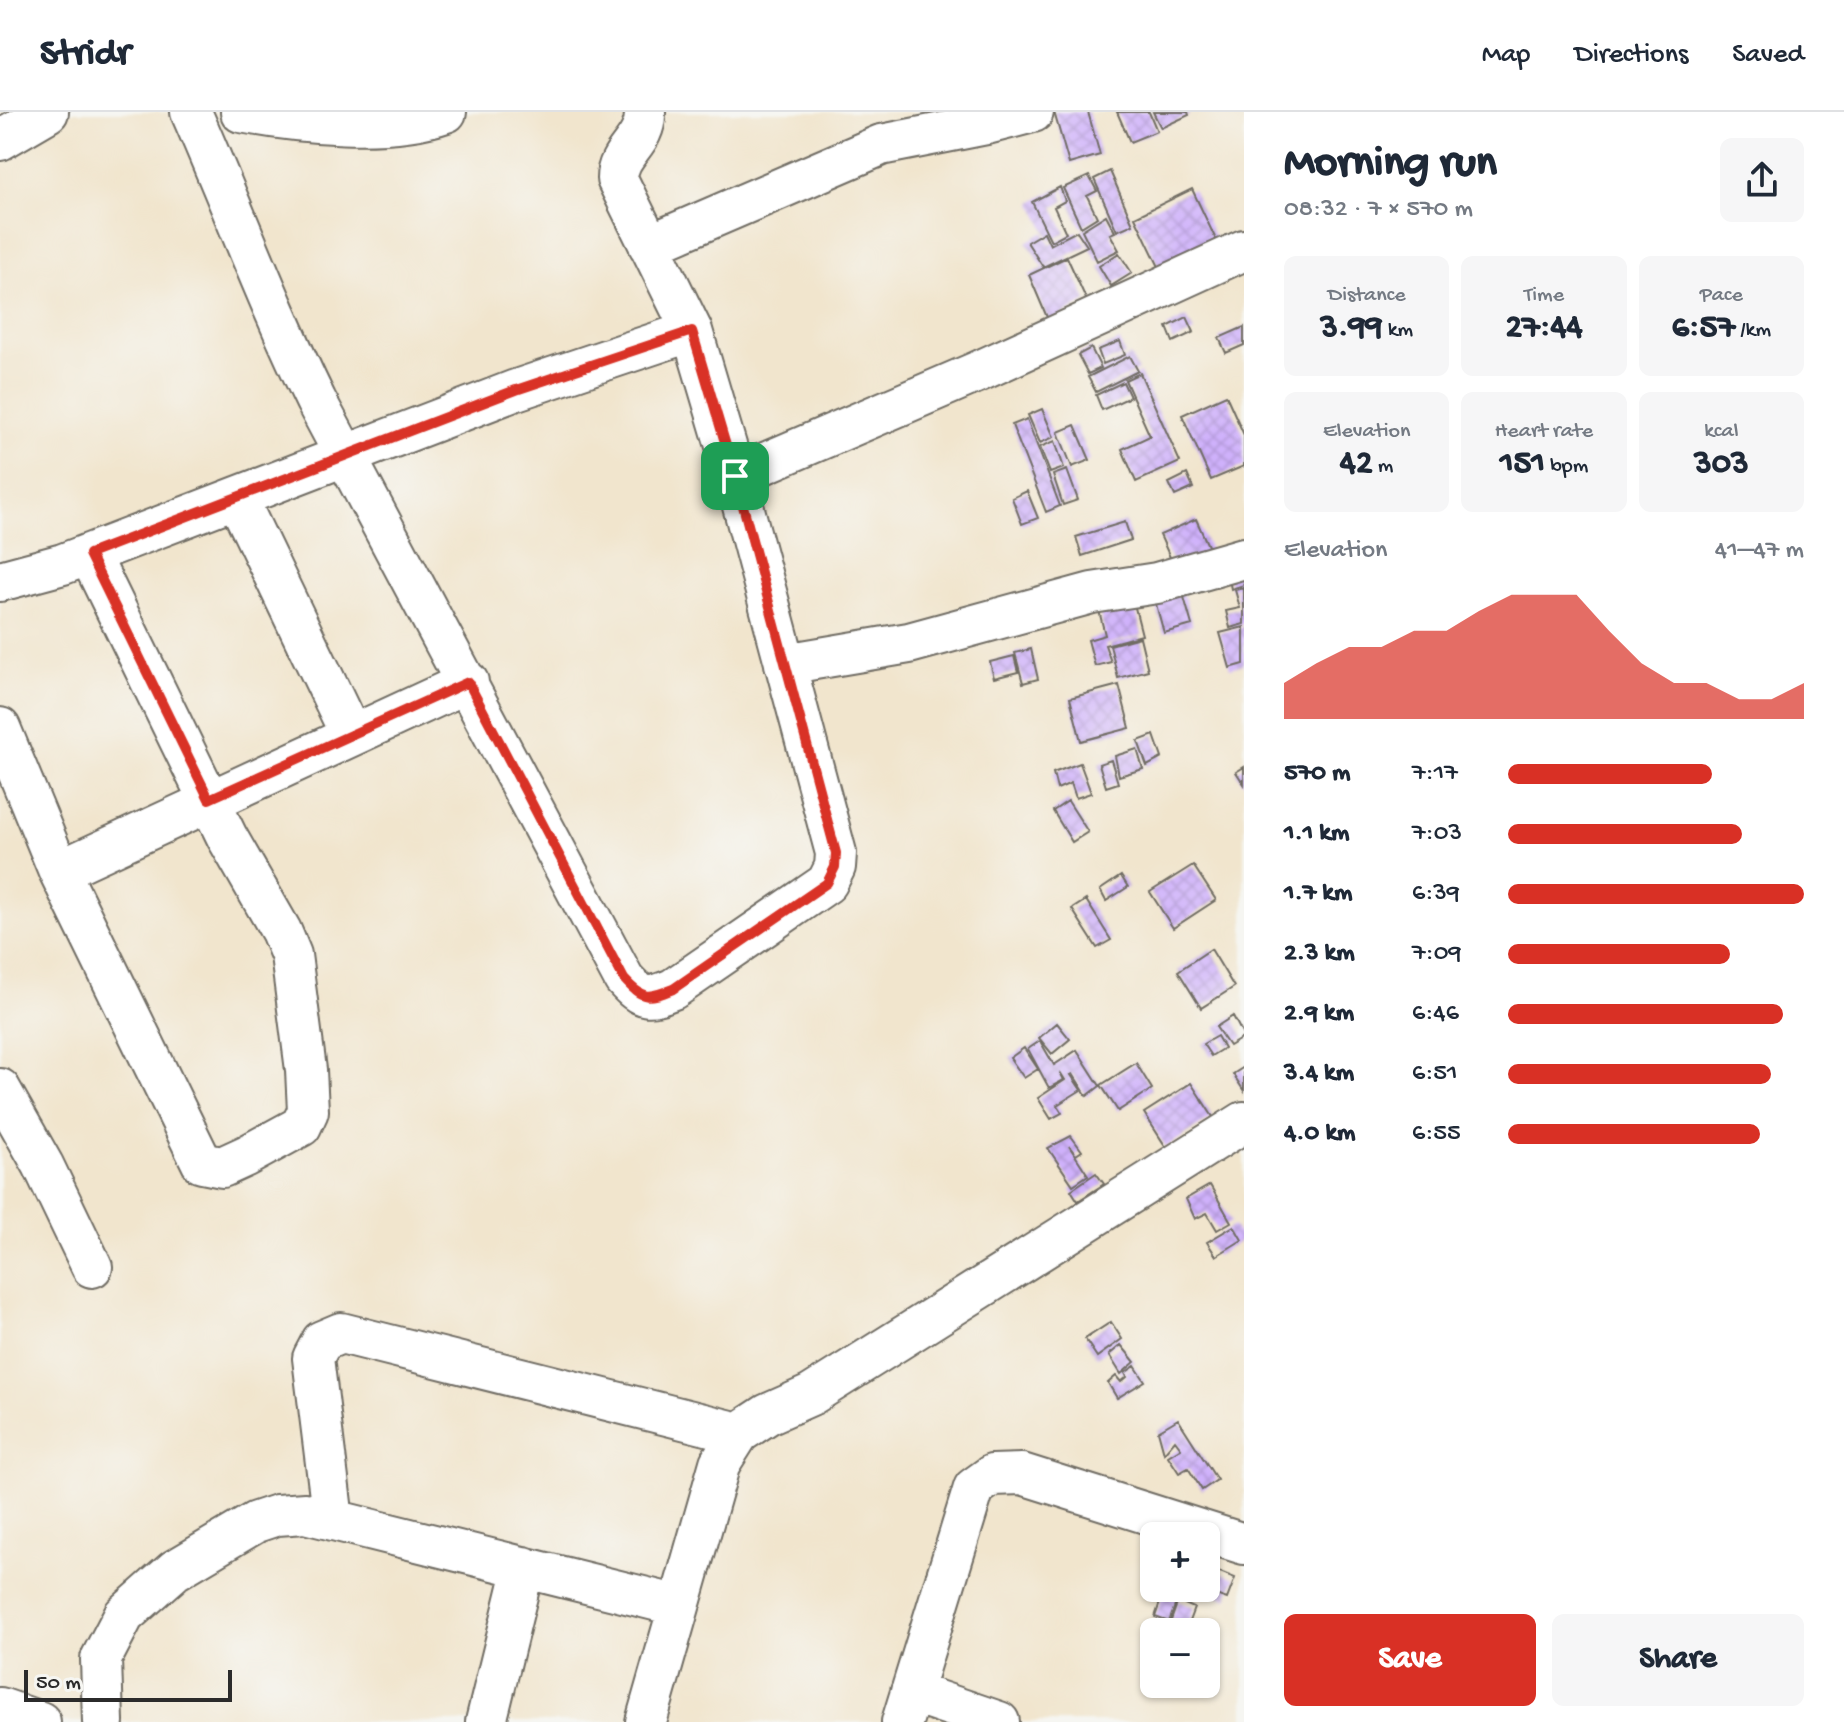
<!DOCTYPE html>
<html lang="en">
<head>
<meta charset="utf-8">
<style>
	body { margin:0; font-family:"Gochi Hand",sans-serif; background:#f6f6f7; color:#1f2937; height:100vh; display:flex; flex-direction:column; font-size:30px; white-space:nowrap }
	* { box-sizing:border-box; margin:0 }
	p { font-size:26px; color:#747a83 }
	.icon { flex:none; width:44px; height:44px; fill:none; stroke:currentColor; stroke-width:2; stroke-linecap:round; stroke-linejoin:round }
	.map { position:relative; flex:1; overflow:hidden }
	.side { display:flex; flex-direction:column; background:#fff; width:600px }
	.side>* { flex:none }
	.tools { position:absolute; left:1140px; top:1410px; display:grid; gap:16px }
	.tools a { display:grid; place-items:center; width:80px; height:80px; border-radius:12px; background:#fff; box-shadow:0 2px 6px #0004; font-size:40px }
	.scale { position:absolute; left:24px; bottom:20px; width:208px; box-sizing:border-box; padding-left:8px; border:4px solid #2b2b2b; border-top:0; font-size:22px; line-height:28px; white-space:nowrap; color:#2b2b2b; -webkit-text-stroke:6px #f6f6f2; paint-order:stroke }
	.pin { position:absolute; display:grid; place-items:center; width:68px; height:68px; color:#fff; margin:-34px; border-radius:16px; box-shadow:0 4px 12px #0006 }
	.round { display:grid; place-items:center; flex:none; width:84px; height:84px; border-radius:12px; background:#f6f6f7 }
	.head { display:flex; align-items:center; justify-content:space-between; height:136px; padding:0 40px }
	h1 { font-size:44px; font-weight:800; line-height:60px }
	.metrics { display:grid; grid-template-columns:repeat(3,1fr); gap:12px; height:136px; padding:8px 40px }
	.metrics div { display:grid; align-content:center; border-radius:12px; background:#f6f6f7; text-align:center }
	.metrics b { font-size:34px; font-weight:800 }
	.metrics small { font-size:22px; font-weight:400 }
	.metrics p { font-size:22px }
	.chart { height:224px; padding:16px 40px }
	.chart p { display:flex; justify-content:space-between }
	.chart svg { width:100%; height:144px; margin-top:8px; fill:#d93025; opacity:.7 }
	.action { display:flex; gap:16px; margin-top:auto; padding:16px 40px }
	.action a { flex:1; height:92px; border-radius:12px; background:#d93025; color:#fff; font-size:32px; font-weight:800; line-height:92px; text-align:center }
	.action a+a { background:#f6f6f7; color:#1f2937 }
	ul { padding:0 40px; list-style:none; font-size:26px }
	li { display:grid; grid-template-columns:128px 96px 1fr; align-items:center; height:60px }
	li i { height:20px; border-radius:10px; background:#d93025 }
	header { display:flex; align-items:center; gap:48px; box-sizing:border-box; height:112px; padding:0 40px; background:#fff; border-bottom:2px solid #e0e1e3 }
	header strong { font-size:38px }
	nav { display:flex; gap:44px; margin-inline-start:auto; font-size:28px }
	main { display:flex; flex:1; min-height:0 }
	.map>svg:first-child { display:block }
</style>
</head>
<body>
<header>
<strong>Stridr</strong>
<nav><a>Map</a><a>Directions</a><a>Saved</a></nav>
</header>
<main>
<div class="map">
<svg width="1244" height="1610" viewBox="0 0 1244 1610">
	<defs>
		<pattern id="building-cross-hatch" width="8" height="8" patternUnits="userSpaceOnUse" patternTransform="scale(2)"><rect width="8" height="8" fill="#cfb1fb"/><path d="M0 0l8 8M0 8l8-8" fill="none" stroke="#b298d7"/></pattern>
	</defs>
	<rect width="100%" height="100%" fill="#f6f6f2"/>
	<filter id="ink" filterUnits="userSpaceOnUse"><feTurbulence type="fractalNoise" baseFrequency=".0125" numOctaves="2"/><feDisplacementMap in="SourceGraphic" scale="16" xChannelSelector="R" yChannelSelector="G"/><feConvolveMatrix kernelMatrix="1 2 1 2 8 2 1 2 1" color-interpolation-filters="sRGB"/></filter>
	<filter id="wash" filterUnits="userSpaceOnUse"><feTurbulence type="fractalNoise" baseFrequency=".006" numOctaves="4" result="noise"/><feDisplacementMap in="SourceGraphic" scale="32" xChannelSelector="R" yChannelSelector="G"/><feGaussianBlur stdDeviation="1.8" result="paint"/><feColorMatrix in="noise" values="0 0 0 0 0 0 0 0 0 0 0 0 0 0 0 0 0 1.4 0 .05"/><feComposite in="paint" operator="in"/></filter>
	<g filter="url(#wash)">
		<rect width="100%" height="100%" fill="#f1e5cd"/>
		<g id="blocks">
			<path fill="url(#building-cross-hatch)" d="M1054,0H1088L1100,43L1069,52Z
				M1117,0H1149L1157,19L1130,30Z
				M1153,0H1188L1189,3L1161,16Z
				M1110,59L1133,112L1117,119L1094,67Z
				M1089,64L1097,79L1087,84L1097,105L1081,115L1063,76Z
				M1060,75L1065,89L1054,95L1066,121L1051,129L1032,90Z
				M1192,77L1218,132L1161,159L1135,105Z
				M1106,103L1115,120L1110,122L1119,138L1097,149L1082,118Z
				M1077,119L1087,134L1043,155L1027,130L1044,120L1050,133Z
				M1119,141L1132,161L1111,174L1099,154Z
				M1067,145L1087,189L1049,210L1029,163Z
				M1187,205L1194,220L1173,230L1167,215Z
				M1244,215V233L1226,241L1219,226Z
				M1120,229L1125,243L1103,252L1098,238Z
				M1091,236L1101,256L1088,262L1078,243Z
				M1130,244L1138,259L1096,280L1088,265Z
				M1140,261L1180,350L1136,370L1122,337L1150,324L1125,268Z
				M1123,270L1130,285L1102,298L1096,283Z
				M1226,283L1244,323V354L1211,368L1182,303Z
				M1042,297L1054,325L1040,331L1028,303Z
				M1027,307L1060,394L1046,400L1012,313Z
				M1075,313L1090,348L1072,355L1058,320Z
				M1055,329L1064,356L1050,361L1040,335Z
				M1067,358L1078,388L1063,393L1053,363Z
				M1187,362L1193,376L1175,384L1169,371Z
				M1027,379L1038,406L1022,412L1012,386Z
				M1196,407L1213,445L1177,461L1160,423Z
				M1125,410L1131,428L1082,444L1076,425Z
				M1244,458V473L1231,477L1228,463Z
				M1130,476L1142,523L1105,533L1111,550L1095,554L1088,528L1105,523L1096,486Z
				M1244,476V512L1230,516L1226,499L1240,496L1235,478Z
				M1182,478L1192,513L1164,521L1154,485Z
				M1244,515V552L1230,556L1220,521Z
				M1140,525L1148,558L1118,566L1110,533Z
				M1031,537L1038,567L1023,571L1015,541Z
				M1014,544L1018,560L994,566L990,550Z
				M1119,573L1130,616L1081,629L1070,586Z
				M1154,623L1162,646L1147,654L1138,629Z
				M1137,637L1143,657L1119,664L1115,644Z
				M1111,648L1118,671L1106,675L1099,652Z
				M1080,651L1091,681L1076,686L1071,671L1057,677L1053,661Z
				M1244,655V672L1236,660Z
				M1068,689L1088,720L1072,730L1053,699Z
				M1193,753L1216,788L1173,816L1150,780Z
				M1121,764L1128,775L1106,789L1100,778Z
				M1086,788L1111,828L1097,836L1072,797Z
				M1211,837L1234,875L1201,896L1178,859Z
				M1233,904L1244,925L1229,934L1216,915Z
				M1057,911L1070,927L1052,942L1039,926Z
				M1217,924L1224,936L1211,944L1203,932Z
				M1040,929L1054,953L1077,938L1100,974L1087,984L1073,962L1071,963L1081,978L1057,993L1062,1001L1051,1007L1038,986L1065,968L1060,960L1064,968L1049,976L1028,937Z
				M1024,936L1038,957L1024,966L1010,946Z
				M1136,951L1152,977L1118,999L1101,973Z
				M1244,955V979L1233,962Z
				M1191,971L1213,1005L1166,1035L1144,1001Z
				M1071,1024L1082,1039L1076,1043L1069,1034L1088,1063L1073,1073L1048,1036Z
				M1096,1061L1104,1072L1078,1089L1071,1078Z
				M1210,1073L1231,1110L1217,1118L1207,1101L1195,1107L1186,1087Z
				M1234,1114L1242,1128L1216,1144L1207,1130Z
				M1111,1210L1122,1227L1097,1245L1085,1227Z
				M1121,1233L1135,1250L1121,1262L1109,1243Z
				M1135,1254L1145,1269L1117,1286L1108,1271L1116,1264L1121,1270L1127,1265L1125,1261Z
				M1178,1307L1217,1368L1202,1378L1188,1356L1179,1361L1168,1344L1181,1336L1175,1328L1164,1341L1158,1319Z
				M1215,1458L1235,1466L1227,1487L1207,1480Z
				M1165,1476L1180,1480L1169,1510L1155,1505Z
				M1178,1489L1194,1496L1185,1520H1167Z
				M1207,1525L1214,1528L1206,1550V1528Z"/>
		</g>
	</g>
	<g filter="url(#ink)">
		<use href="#blocks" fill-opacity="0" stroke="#706c64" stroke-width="2"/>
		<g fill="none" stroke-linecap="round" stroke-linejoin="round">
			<g stroke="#706c64" stroke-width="44">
				<path id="minor" d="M191,0C233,96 270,195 316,289L624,867C643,888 648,887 673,877L827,771L835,755L836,741L735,364L692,219L617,67C617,39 646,31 645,0
					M241,0C299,11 389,20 446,0
					M0,28L48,0
					M649,133L881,33L987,12L1033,0
					M735,364L975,261L1244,138
					M237,386L351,623
					M0,469L63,452L516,278L692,219
					M785,552L909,531L1092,481L1157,471L1244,446
					M0,616L59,759L202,1051L222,1055L246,1044L301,1014L308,999L306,958L291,843L281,819L227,725L89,442
					M59,759L468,570
					M0,977L43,1053L92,1155
					M333,1408L313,1246L322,1229L341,1221L739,1321
					M911,1580L999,1610
					M0,1596L40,1610
					M103,1610L101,1547L124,1503L175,1458L256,1410L277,1403L305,1401L679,1494
					M486,1610L524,1455
					M646,1610L720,1351L739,1321L768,1302L811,1283L1244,1010
					M902,1610L974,1376L992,1363L1022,1362L1244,1432"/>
			</g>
			<use href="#minor" stroke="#fff" stroke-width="40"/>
		</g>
	</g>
	<g fill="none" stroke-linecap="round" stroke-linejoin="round" filter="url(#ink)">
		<g stroke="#fff" stroke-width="16">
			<path id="route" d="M692,219L735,364L836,741L835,755L827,771L673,877C648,887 643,888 624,867L468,570L209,687L89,442L516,278Z"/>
		</g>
		<use href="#route" stroke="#d93025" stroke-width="10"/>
	</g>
</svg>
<div class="tools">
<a>+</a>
<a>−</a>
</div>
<div class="scale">50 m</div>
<div class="pin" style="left:735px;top:364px;background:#1e9e55"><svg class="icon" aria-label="arrive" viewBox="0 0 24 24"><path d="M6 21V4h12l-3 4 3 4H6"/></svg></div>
</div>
<section class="side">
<div class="head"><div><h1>Morning run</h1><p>08:32 · 7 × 570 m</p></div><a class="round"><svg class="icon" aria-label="share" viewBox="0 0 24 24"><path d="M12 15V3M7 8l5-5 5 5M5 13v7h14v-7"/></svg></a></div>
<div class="metrics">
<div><p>Distance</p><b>3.99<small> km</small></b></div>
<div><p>Time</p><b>27:44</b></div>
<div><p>Pace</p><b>6:57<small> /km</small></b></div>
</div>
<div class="metrics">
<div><p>Elevation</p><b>42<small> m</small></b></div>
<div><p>Heart rate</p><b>151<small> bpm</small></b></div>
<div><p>kcal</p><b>303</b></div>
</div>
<div class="chart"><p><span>Elevation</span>41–47 m</p>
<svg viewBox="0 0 160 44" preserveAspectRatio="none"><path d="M0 44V33L10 27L20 22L30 22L40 17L50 17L60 11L70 6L80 6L90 6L100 17L110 27L120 33L130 33L140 38L150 38L160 33V44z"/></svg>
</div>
<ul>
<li><b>570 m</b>7:17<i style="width:69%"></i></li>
<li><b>1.1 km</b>7:03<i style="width:79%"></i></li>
<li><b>1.7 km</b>6:39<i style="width:100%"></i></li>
<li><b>2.3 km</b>7:09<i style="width:75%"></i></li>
<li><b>2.9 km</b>6:46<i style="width:93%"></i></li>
<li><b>3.4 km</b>6:51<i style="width:89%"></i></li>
<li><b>4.0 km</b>6:55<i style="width:85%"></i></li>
</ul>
<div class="action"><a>Save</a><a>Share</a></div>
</section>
</main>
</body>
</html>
